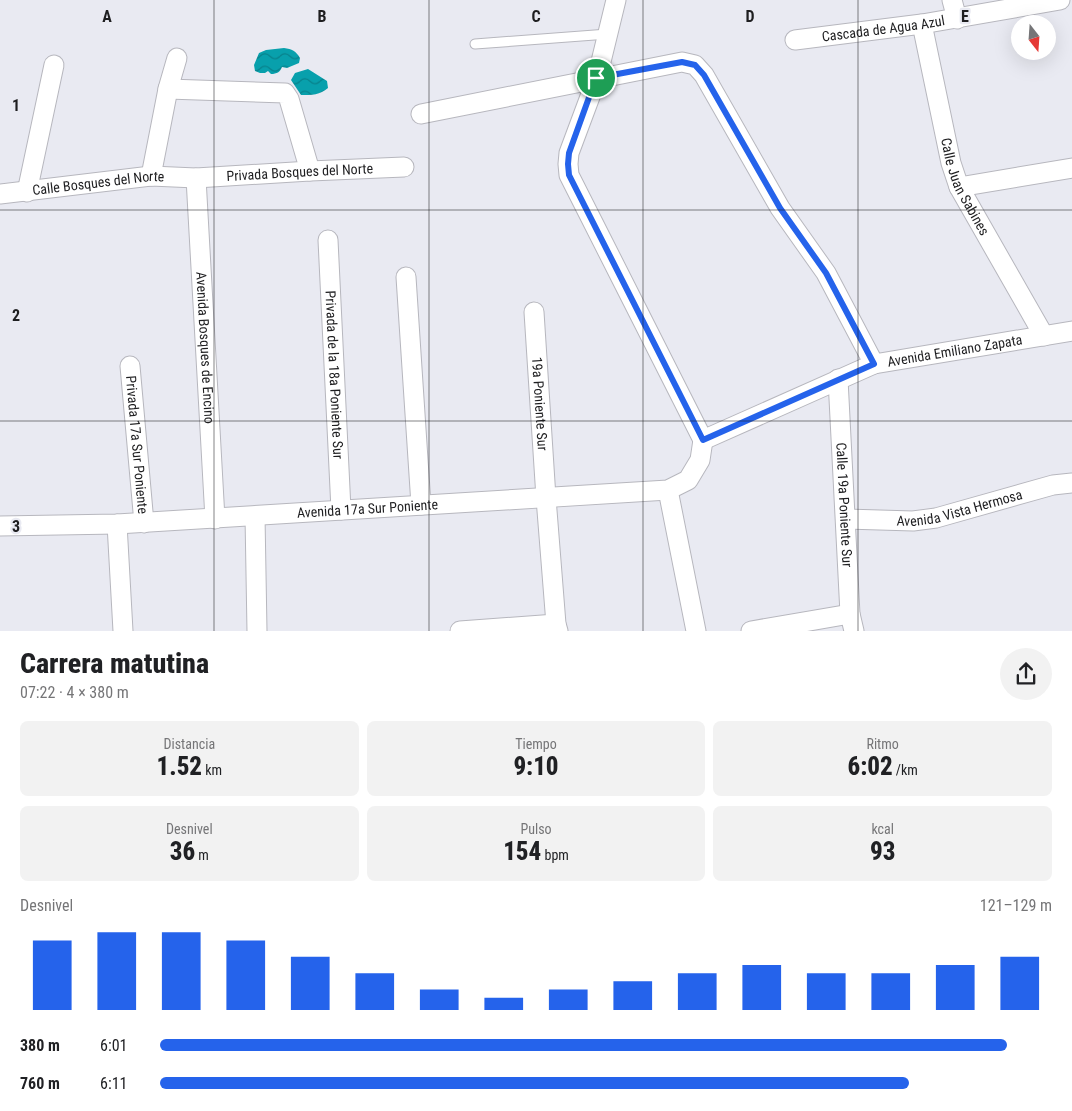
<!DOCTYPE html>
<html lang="es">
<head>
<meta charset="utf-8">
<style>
	body { margin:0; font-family:"Roboto Condensed",sans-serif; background:#f2f2f2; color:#202124; height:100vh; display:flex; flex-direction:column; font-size:19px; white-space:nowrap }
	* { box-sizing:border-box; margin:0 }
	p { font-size:16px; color:#757577 }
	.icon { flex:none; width:28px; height:28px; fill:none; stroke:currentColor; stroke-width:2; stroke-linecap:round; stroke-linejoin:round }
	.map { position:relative; height:631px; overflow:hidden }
	.details { display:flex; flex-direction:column; background:#fff; flex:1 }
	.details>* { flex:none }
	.needle { width:32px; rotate:163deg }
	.controls { position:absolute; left:1011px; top:15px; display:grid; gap:10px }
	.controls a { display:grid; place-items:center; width:45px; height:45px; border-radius:50%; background:#fff; box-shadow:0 5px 20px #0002; font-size:25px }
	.pin { position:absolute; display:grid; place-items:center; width:42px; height:42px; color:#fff; margin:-21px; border:2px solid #fff; border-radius:50%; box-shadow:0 1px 5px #0007 }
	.round { display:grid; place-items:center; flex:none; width:52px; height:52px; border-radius:26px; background:#f2f2f2 }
	.head { display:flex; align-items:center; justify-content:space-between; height:85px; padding:0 20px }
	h1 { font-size:28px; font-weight:800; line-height:38px }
	.stats { display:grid; grid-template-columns:repeat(3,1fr); gap:8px; height:85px; padding:5px 20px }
	.stats div { display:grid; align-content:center; border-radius:8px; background:#f2f2f2; text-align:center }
	.stats b { font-size:25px; font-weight:800 }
	.stats small { font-size:14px; font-weight:400 }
	.stats p { font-size:14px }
	.chart { height:140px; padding:10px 20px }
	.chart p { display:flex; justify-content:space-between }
	.chart svg { width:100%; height:90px; margin-top:5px; stroke:#2563eb; stroke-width:6 }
	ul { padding:0 20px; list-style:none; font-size:16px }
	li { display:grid; grid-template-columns:80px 60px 1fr; align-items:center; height:38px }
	li i { height:12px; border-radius:6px; background:#2563eb }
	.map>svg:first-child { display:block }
</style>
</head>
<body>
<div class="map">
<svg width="1072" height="631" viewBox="0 0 1072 631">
	<defs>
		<pattern id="water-waves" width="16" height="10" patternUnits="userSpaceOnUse" patternTransform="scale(1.25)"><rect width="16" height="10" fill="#08a0ac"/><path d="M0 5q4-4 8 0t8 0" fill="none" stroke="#08828c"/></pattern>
	</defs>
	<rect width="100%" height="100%" fill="#e9eaf2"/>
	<path fill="url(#water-waves)" d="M284,48C292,49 296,51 300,58L299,63L287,68L282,67C280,72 277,74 271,74L268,71L265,73H260L255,71L254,65L259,53L266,50Z
		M308,69L327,81L328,88C320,95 312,95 301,95L291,80L295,73Z"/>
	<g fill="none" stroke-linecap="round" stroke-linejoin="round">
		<g stroke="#b7b7be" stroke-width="11">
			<path id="lane" d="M475,44L608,34"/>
		</g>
		<g stroke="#b7b7be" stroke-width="21">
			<g id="street">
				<path d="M616,0L597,78L569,153L568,164L569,175L703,440"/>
				<path d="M952,0L957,19"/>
				<path id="s1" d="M922,24L951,163L959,187L1044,336"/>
				<path id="s2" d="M795,40L922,24L1060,0"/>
				<path d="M168,89L285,93L289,99L310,171"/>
				<path d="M421,114L682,62L695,65L704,75L780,208L826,273L874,364"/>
				<path d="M151,176L168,89L177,58"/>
				<path id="s3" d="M196,178L215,519"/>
				<path d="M959,187L1072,168"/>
				<path d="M27,192L54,65"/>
				<path id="s4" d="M0,194L151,176L196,178L310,171L404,167"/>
				<path id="s5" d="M328,240L341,510"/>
				<path d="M406,277L421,505"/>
				<path id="s6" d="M534,312L546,498L556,624L558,631"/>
				<path id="s7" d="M130,366L144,523"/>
				<path id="s8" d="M838,379L850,614L854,631"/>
				<path id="s9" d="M703,440L874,364L1072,331"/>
				<path d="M668,490L696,631"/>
				<path d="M255,516L257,631"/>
				<path id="s10" d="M846,519L913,521L936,518L1053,485L1072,483"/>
				<path d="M117,524L123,631"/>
				<path id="s11" d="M0,526L117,524L668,490L688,480L700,460L703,440"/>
				<path d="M460,631L556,624"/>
				<path d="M751,631L850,614"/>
			</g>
		</g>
		<use href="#lane" stroke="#fff" stroke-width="9"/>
		<use href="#street" stroke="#fff" stroke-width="19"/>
	</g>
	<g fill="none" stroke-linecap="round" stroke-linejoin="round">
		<g stroke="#fff" stroke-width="10">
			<path id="route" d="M682,62L695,65L704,75L780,208L826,273L874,364L703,440L569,175L568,164L569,153L596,78Z"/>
		</g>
		<use href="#route" stroke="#2563eb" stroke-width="6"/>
	</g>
	<path fill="none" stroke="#1e1e20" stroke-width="1" stroke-opacity="0.55" d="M214,0V631M429,0V631M643,0V631M858,0V631M0,210H1072M0,421H1072"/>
	<g text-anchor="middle" stroke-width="4.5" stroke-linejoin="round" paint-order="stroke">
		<g font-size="14" fill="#1e1e20" stroke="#e9eaf2">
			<text dy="5" stroke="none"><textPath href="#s2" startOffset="89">Cascada de Agua Azul</textPath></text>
			<text dy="5" stroke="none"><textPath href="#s4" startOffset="301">Privada Bosques del Norte</textPath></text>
			<text dy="5" stroke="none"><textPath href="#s4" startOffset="99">Calle Bosques del Norte</textPath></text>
			<text dy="5" stroke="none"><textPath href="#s1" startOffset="169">Calle Juan Sabines</textPath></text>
			<text dy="5" stroke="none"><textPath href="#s3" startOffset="170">Avenida Bosques de Encino</textPath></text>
			<text dy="5" stroke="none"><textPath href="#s9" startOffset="269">Avenida Emiliano Zapata</textPath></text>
			<text dy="5" stroke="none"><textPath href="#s5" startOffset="135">Privada de la 18a Poniente Sur</textPath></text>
			<text dy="5" stroke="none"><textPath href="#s6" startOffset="92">19a Poniente Sur</textPath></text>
			<text dy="5" stroke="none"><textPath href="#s7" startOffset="79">Privada 17a Sur Poniente</textPath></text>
			<text dy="5" stroke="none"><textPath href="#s8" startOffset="126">Calle 19a Poniente Sur</textPath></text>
			<text dy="5" stroke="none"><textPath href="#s10" startOffset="115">Avenida Vista Hermosa</textPath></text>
			<text dy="5" stroke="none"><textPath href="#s11" startOffset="368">Avenida 17a Sur Poniente</textPath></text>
		</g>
	</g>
	<g font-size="16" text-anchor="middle" font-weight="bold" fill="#1e1e20" stroke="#e9eaf2" stroke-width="4.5" stroke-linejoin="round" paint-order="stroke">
		<text x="107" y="22">A</text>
		<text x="322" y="22">B</text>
		<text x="536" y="22">C</text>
		<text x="750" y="22">D</text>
		<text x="965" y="22">E</text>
		<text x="16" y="111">1</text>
		<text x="16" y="321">2</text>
		<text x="16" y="532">3</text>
	</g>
</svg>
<div class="controls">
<a><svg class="needle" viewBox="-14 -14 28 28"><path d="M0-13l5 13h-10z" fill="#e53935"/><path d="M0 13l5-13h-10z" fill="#757577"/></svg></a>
</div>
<div class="pin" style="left:596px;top:78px;background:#1e9e55"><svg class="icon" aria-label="arrive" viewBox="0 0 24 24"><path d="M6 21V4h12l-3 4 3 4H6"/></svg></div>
</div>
<section class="details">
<div class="head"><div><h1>Carrera matutina</h1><p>07:22 · 4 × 380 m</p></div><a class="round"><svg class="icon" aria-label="share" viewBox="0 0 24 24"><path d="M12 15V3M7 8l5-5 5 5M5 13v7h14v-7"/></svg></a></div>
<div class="stats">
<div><p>Distancia</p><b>1.52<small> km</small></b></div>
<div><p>Tiempo</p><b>9:10</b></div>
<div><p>Ritmo</p><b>6:02<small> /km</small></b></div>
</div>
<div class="stats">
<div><p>Desnivel</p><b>36<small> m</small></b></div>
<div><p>Pulso</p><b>154<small> bpm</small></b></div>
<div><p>kcal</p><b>93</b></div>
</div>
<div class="chart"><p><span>Desnivel</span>121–129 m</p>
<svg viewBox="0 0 160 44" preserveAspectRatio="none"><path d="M5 44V10M15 44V6M25 44V6M35 44V10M45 44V18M55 44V26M65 44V34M75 44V38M85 44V34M95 44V30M105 44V26M115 44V22M125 44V26M135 44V26M145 44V22M155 44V18"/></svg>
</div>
<ul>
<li><b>380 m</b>6:01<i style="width:95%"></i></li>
<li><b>760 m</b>6:11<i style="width:84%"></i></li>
</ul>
</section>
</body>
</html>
